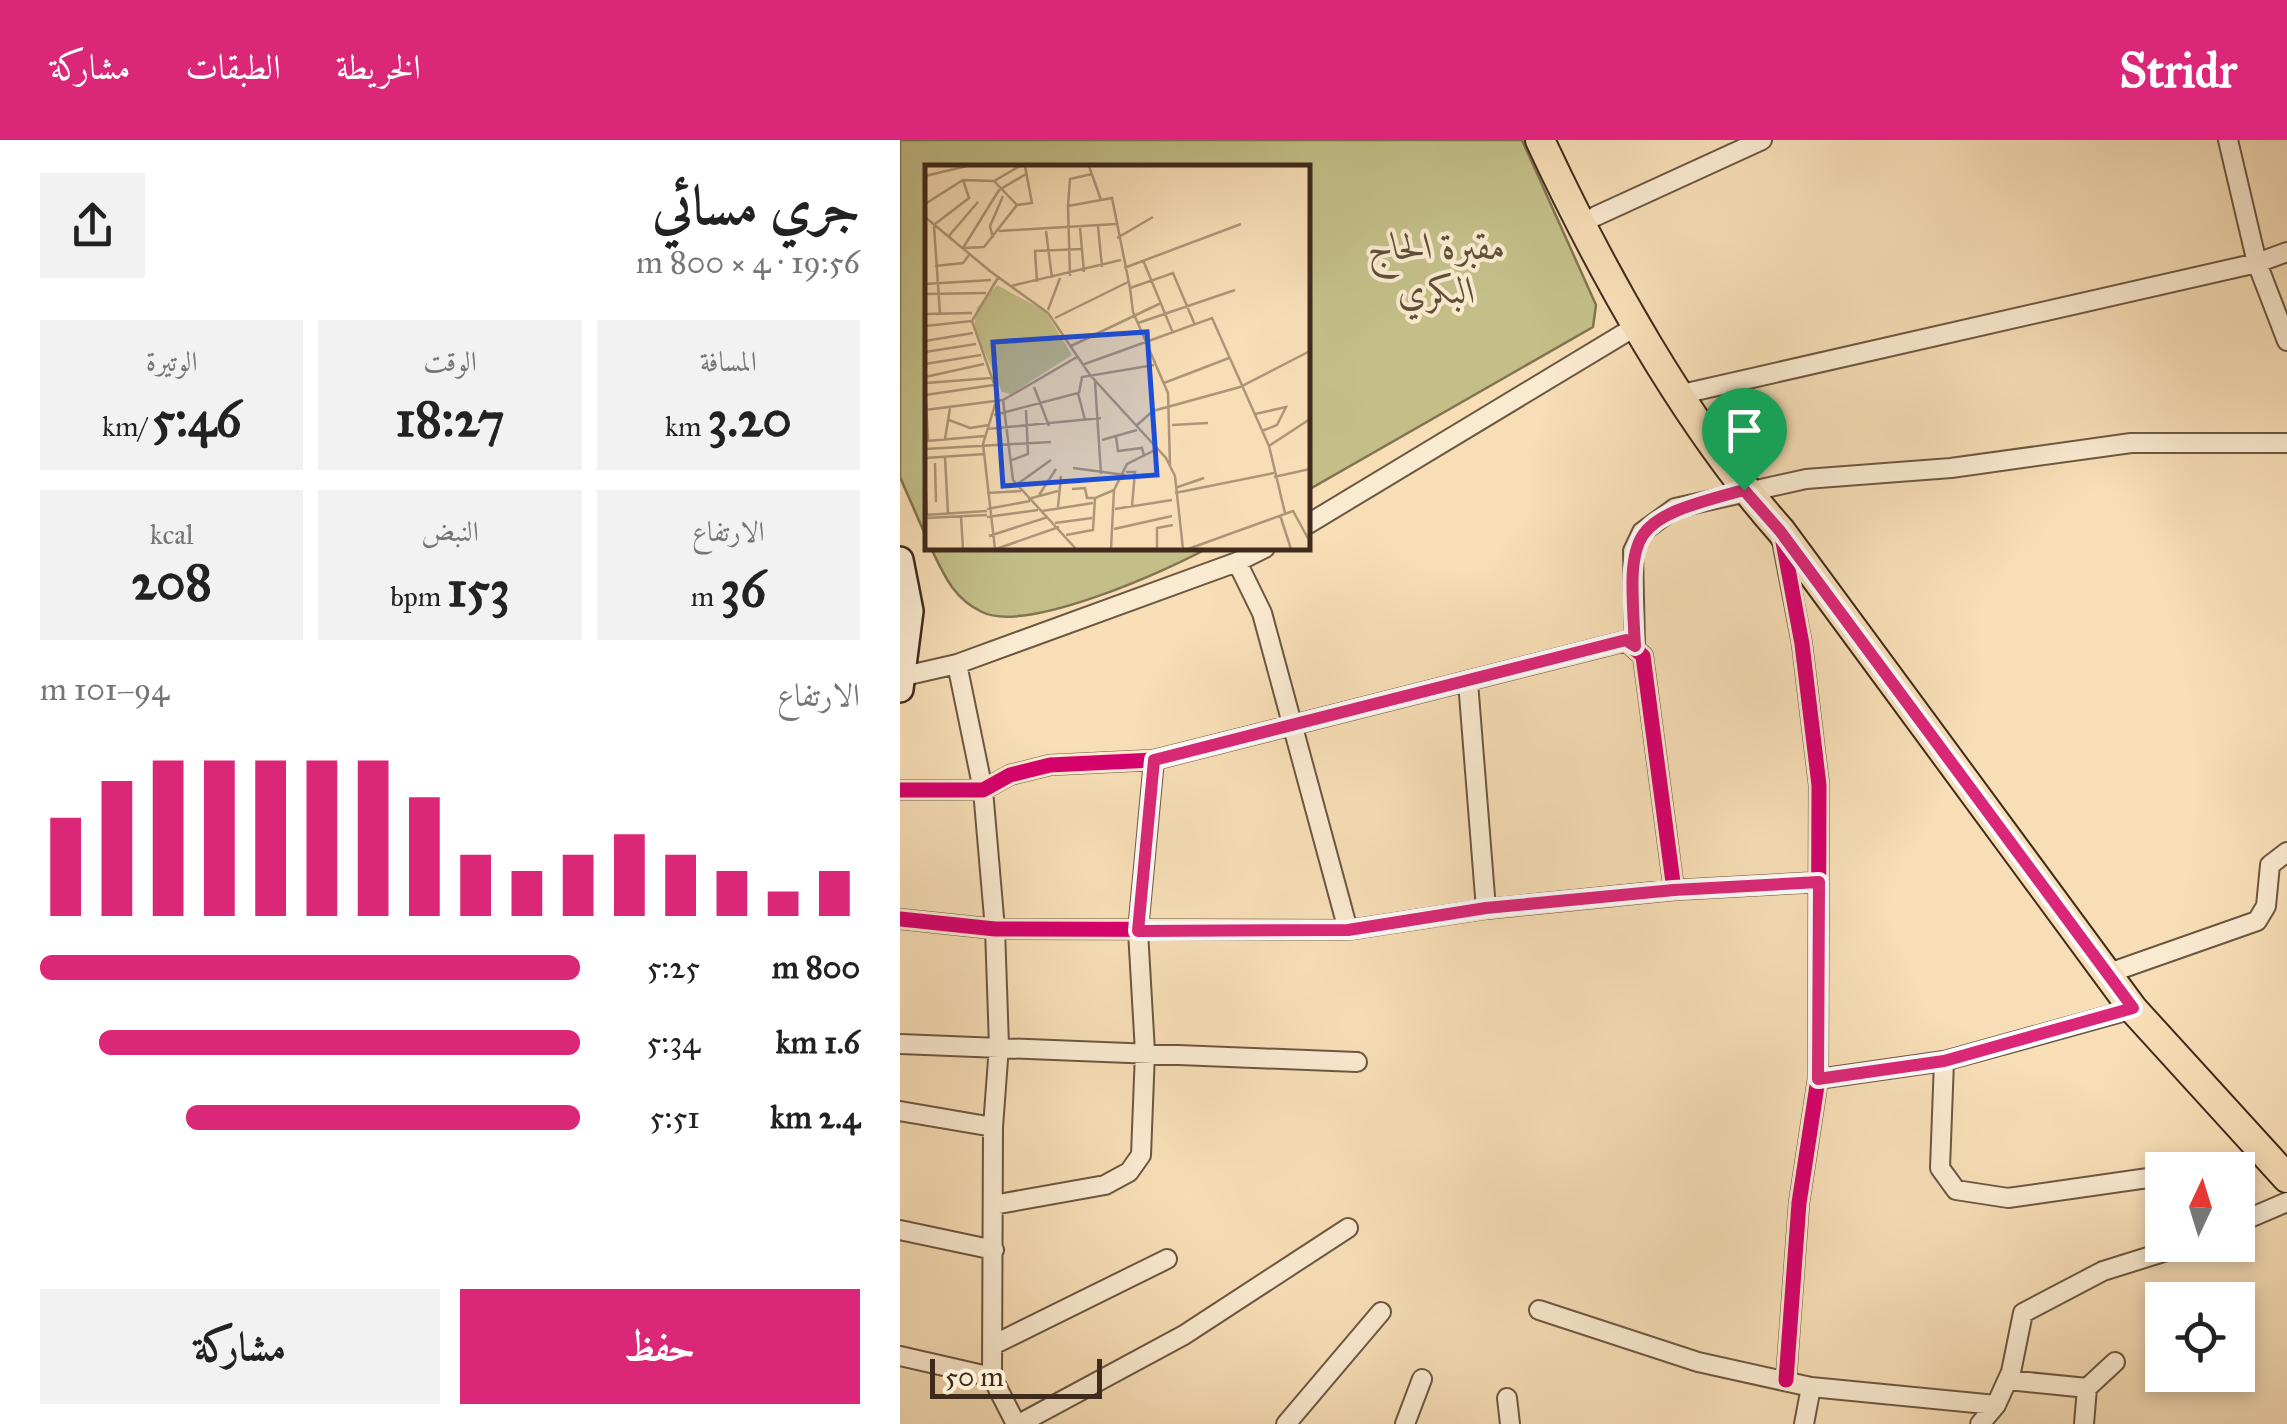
<!DOCTYPE html>
<html lang="ar">
<head>
<meta charset="utf-8">
<style>
	body { margin:0; font-family:"IM FELL Great Primer",Amiri,serif; background:#f2f2f2; color:#222; direction:rtl; height:100vh; display:flex; flex-direction:column; font-size:38px; white-space:nowrap }
	* { box-sizing:border-box; margin:0 }
	p { font-size:32px; color:#767676 }
	.icon { flex:none; width:55px; height:55px; fill:none; stroke:currentColor; stroke-width:2; stroke-linecap:round; stroke-linejoin:round }
	.map { position:relative; flex:1; overflow:hidden; direction:ltr }
	.details { display:flex; flex-direction:column; background:#fff; width:900px }
	.details>* { flex:none }
	.needle { width:65px; rotate:4deg }
	.controls { position:absolute; left:1245px; top:1012px; display:grid; gap:20px }
	.controls a { display:grid; place-items:center; width:110px; height:110px; border-radius:0px; background:#fff; box-shadow:0 5px 15px #0003; font-size:50px }
	.scale { position:absolute; left:30px; bottom:25px; width:172px; box-sizing:border-box; padding-left:10px; border:5px solid #3f2a1c; border-top:0; font-size:28px; line-height:35px; white-space:nowrap; color:#3f2a1c; -webkit-text-stroke:8px #faead0; paint-order:stroke }
	.pin { position:absolute; display:grid; place-items:center; width:85px; height:85px; color:#fff; margin:-102px -42px; border-radius:50% 50% 50% 0; rotate:-45deg; box-shadow:0 0 10px #0007 }
	.pin .icon { rotate:45deg }
	.round { display:grid; place-items:center; flex:none; width:105px; height:105px; border-radius:0px; background:#f2f2f2 }
	.head { display:flex; align-items:center; justify-content:space-between; height:170px; padding:0 40px }
	h1 { font-size:55px; font-weight:700; line-height:75px }
	.stats { display:grid; grid-template-columns:repeat(3,1fr); gap:15px; height:170px; padding:10px 40px }
	.stats div { display:grid; align-content:center; border-radius:0px; background:#f2f2f2; text-align:center }
	.stats b { font-size:50px; font-weight:700 }
	.stats small { font-size:28px; font-weight:400 }
	.stats p { font-size:28px }
	.chart { height:280px; padding:20px 40px }
	.chart p { display:flex; justify-content:space-between }
	.chart svg { width:100%; height:180px; margin-top:10px; stroke:#db2777; stroke-width:6 }
	.action { display:flex; gap:20px; margin-top:auto; padding:20px 40px }
	.action a { flex:1; height:115px; border-radius:0px; background:#db2777; color:#fff; font-size:40px; font-weight:700; line-height:115px; text-align:center }
	.action a+a { background:#f2f2f2; color:#222 }
	ul { padding:0 40px; list-style:none; font-size:32px }
	li { display:grid; grid-template-columns:160px 120px 1fr; align-items:center; height:75px }
	li i { height:25px; border-radius:12px; background:#db2777 }
	header { display:flex; align-items:center; gap:60px; box-sizing:border-box; height:140px; padding:0 50px; background:#db2777; color:#fff }
	header strong { font-size:48px }
	nav { display:flex; gap:55px; margin-inline-start:auto; font-size:35px }
	main { display:flex; flex:1; min-height:0 }
	.map>svg:first-child { display:block }
</style>
</head>
<body>
<header>
<strong>Stridr</strong>
<nav><a>الخريطة</a><a>الطبقات</a><a>مشاركة</a></nav>
</header>
<main>
<div class="map">
<svg width="1387" height="1284" viewBox="0 0 1387 1284">
	<rect width="100%" height="100%" fill="#f7deb6"/>
	<filter id="stains"><feTurbulence type="fractalNoise" baseFrequency=".002" numOctaves="4"/><feColorMatrix values="0 0 0 0 .2 0 0 0 0 .09 0 0 0 0 .02 0 0 0 .5 -.17"/></filter>
	<radialGradient id="worn" r=".72"><stop offset=".6" stop-color="#630" stop-opacity="0"/><stop offset="1" stop-color="#630" stop-opacity=".3"/></radialGradient>
	<path fill="#c4bf89" stroke="#827452" stroke-width="2.5" d="M0,0H622L696,165L693,187L408,350V28H28L27,399L0,337Z
		M31,408H308C266,431 126,494 82,472C53,458 44,435 31,408Z"/>
	<g fill="none" stroke-linecap="round" stroke-linejoin="round">
		<g stroke="#6d5742" stroke-width="22">
			<path id="street" d="M1328,0L1357,123L1387,201
				M696,76L862,0
				M782,254L1357,123L1387,112
				M408,384L738,185
				M882,401L902,504L919,645L918,939L899,1063L886,1240
				M337,422L362,473L448,790
				M735,505L733,411L742,392L775,368L906,339L1051,328L1231,303H1387
				M57,524L83,650L95,789L99,906L93,987L92,1237L116,1284
				M0,537L57,524L337,422L365,408
				M568,542L586,769
				M0,650H83L110,635L150,625L254,620L726,501L743,516L774,750
				M0,779L95,789L448,790L586,769L774,750L919,742
				M1209,833L1357,781L1366,766L1370,725L1387,712
				M0,904L457,922
				M1044,921L1040,1028L1056,1050L1108,1058L1262,1036
				M918,939L1044,921L1233,869
				M0,971L93,987
				M93,1065L205,1045L229,1032L241,1015L245,912L238,791L254,620
				M1338,1083L1387,1062
				M0,1090L94,1110
				M639,1170L798,1222L911,1247L1096,1265
				M93,1205L267,1119
				M0,1216L92,1237
				M1108,1240L1187,1248L1184,1284
				M1187,1248L1215,1222
				M607,1258L610,1284
				M119,1284L284,1195L448,1088
				M386,1284L481,1172
				M505,1284L522,1239
				M904,1284L911,1247
				M1080,1284L1096,1265L1111,1232L1123,1173L1203,1131L1286,1105"/>
		</g>
		<g stroke="#3f2a1c" stroke-width="30">
			<path id="secondary" d="M0,420L10,471L0,549"/>
		</g>
		<g stroke="#3f2a1c" stroke-width="32">
			<path id="primary" d="M640,0C701,131 785,283 881,391L1233,869L1387,1038"/>
		</g>
		<use href="#street" stroke="#faead0" stroke-width="18"/>
		<use href="#secondary" stroke="#faead0" stroke-width="25"/>
		<use href="#primary" stroke="#f7deb6" stroke-width="28"/>
		<g stroke="#faead0" stroke-width="21">
			<path id="cycleway" d="M881,391L902,504L919,645L918,939L899,1063L886,1240
				M0,650H83L110,635L150,625L254,620L726,501L743,516L774,750
				M0,779L95,789L448,790L586,769L774,750L919,742"/>
		</g>
		<use href="#cycleway" stroke="#d6006c" stroke-width="15"/>
	</g>
	<g fill="none" stroke-linecap="round" stroke-linejoin="round">
		<g stroke="#fff" stroke-width="20">
			<path id="route" d="M844,350L880,391L1233,868L1044,921L918,939L919,742L774,750L586,768L448,790L238,791L254,620L726,500L735,506C728,387 727,381 844,350Z"/>
		</g>
		<use href="#route" stroke="#db2777" stroke-width="12"/>
	</g>
	<g text-anchor="middle" stroke-width="8" stroke-linejoin="round" paint-order="stroke">
		<g font-size="38" font-style="italic" fill="#604f37" stroke="#faead0">
			<text x="537" y="119">مقبرة الحاج<tspan x="537" dy="44">البكري</tspan></text>
		</g>
	</g>
	<g transform="translate(25 25)">
		<rect width="385" height="385" fill="#f7deb6"/>
		<path d="M72,120L120,146L147,190L86,229L77,227L49,163L52,143Z" fill="#c4bf89"/>
		<path fill="none" stroke="#ad9678" stroke-width="2.5" d="M164,1L176,35M0,11L42,1M69,16L92,40M0,39L38,15L69,16L95,1M143,41L145,14L167,9M0,52L65,106M10,59L44,33L38,15M9,61L15,149M173,61L177,102M155,63L159,107M74,66L191,59M121,66L127,113M23,72L53,37M68,73L65,61L78,31M192,73L228,52M38,83L74,25L101,9M39,83L59,82L92,40L107,38L100,1M218,95L248,168M10,101L38,98L44,90M199,103L316,59M62,104L123,148L165,210L241,293L250,311L258,384M145,111L143,41L187,33L205,123L248,108L270,160M112,117L110,86L157,84M0,119L66,115M86,121L196,95M205,123L208,147L243,228L245,300M0,129L61,128M123,145L135,113M0,149L47,148M130,153L203,117M213,158L310,125M0,161L47,156M0,176L48,168M146,181L236,138M0,187L51,179M0,199L56,190M157,200L287,153L344,281L360,348M0,212L59,199M0,215L3,276M170,217L176,309M1,218L66,213M239,218L304,193M109,222L124,261M154,228L157,212L229,200M0,230L69,220M78,235L88,315L151,384M0,245L78,235L152,192M330,249L361,242L352,260L337,266M69,250L153,228L160,255M24,255L45,263L64,260M212,260L228,246L315,222L385,186M247,260L283,258M62,264L176,253M191,272L193,286L217,283L219,291M20,274L25,243M177,275L212,265M2,276L59,271M344,281L385,254M0,284L126,277M20,292L23,349M0,293L60,289M87,295L103,289L101,245M10,298L11,337M148,303L200,310M201,307H210L207,341M0,308L2,350M349,312L385,304M91,320L126,295M250,323L279,313M147,324L160,323L162,333H170M62,328L96,326M250,328L349,308M114,330L131,304M103,334L133,326M133,342L136,311M62,344L105,336M190,344L247,335M117,346L168,338M0,350L62,346M355,350L366,384M36,352L38,384M62,352L113,345M0,353L62,350M130,358L167,353M189,364L247,351M141,370L168,365L170,333L189,325L202,299L232,284M64,371L123,352M70,384L58,279L73,230L47,156L74,111M71,384L134,362M186,384L189,325M232,384V363L248,360M263,384L368,346L385,377"/>
		<path fill="#1d4ed8" fill-opacity="0.15" stroke="#1d4ed8" stroke-width="5" d="M222,167L232,310L78,321L68,177Z"/>
		<rect width="385" height="385" fill="none" stroke="#3f2a1c" stroke-width="5"/>
	</g>
	<rect width="100%" height="100%" filter="url(#stains)"/>
	<rect width="100%" height="100%" fill="url(#worn)"/>
</svg>
<div class="controls">
<a><svg class="needle" viewBox="-14 -14 28 28"><path d="M0-13l5 13h-10z" fill="#e53935"/><path d="M0 13l5-13h-10z" fill="#767676"/></svg></a>
<a><svg class="icon" aria-label="locate" viewBox="0 0 24 24"><circle cx="12" cy="12" r="6"/><path d="M12 2v4M12 18v4M2 12h4M18 12h4"/></svg></a>
</div>
<div class="scale">50 m</div>
<div class="pin" style="left:844px;top:350px;background:#1e9e55"><svg class="icon" aria-label="arrive" viewBox="0 0 24 24"><path d="M6 21V4h12l-3 4 3 4H6"/></svg></div>
</div>
<section class="details">
<div class="head"><div><h1>جري مسائي</h1><p>19:56 · 4 × 800 m</p></div><a class="round"><svg class="icon" aria-label="share" viewBox="0 0 24 24"><path d="M12 15V3M7 8l5-5 5 5M5 13v7h14v-7"/></svg></a></div>
<div class="stats">
<div><p>المسافة</p><b>3.20<small> km</small></b></div>
<div><p>الوقت</p><b>18:27</b></div>
<div><p>الوتيرة</p><b>5:46<small> /km</small></b></div>
</div>
<div class="stats">
<div><p>الارتفاع</p><b>36<small> m</small></b></div>
<div><p>النبض</p><b>153<small> bpm</small></b></div>
<div><p>kcal</p><b>208</b></div>
</div>
<div class="chart"><p><span>الارتفاع</span>94–101 m</p>
<svg viewBox="0 0 160 44" preserveAspectRatio="none"><path d="M5 44V20M15 44V11M25 44V6M35 44V6M45 44V6M55 44V6M65 44V6M75 44V15M85 44V29M95 44V33M105 44V29M115 44V24M125 44V29M135 44V33M145 44V38M155 44V33"/></svg>
</div>
<ul>
<li><b>800 m</b>5:25<i style="width:100%"></i></li>
<li><b>1.6 km</b>5:34<i style="width:89%"></i></li>
<li><b>2.4 km</b>5:51<i style="width:73%"></i></li>
</ul>
<div class="action"><a>حفظ</a><a>مشاركة</a></div>
</section>
</main>
</body>
</html>
